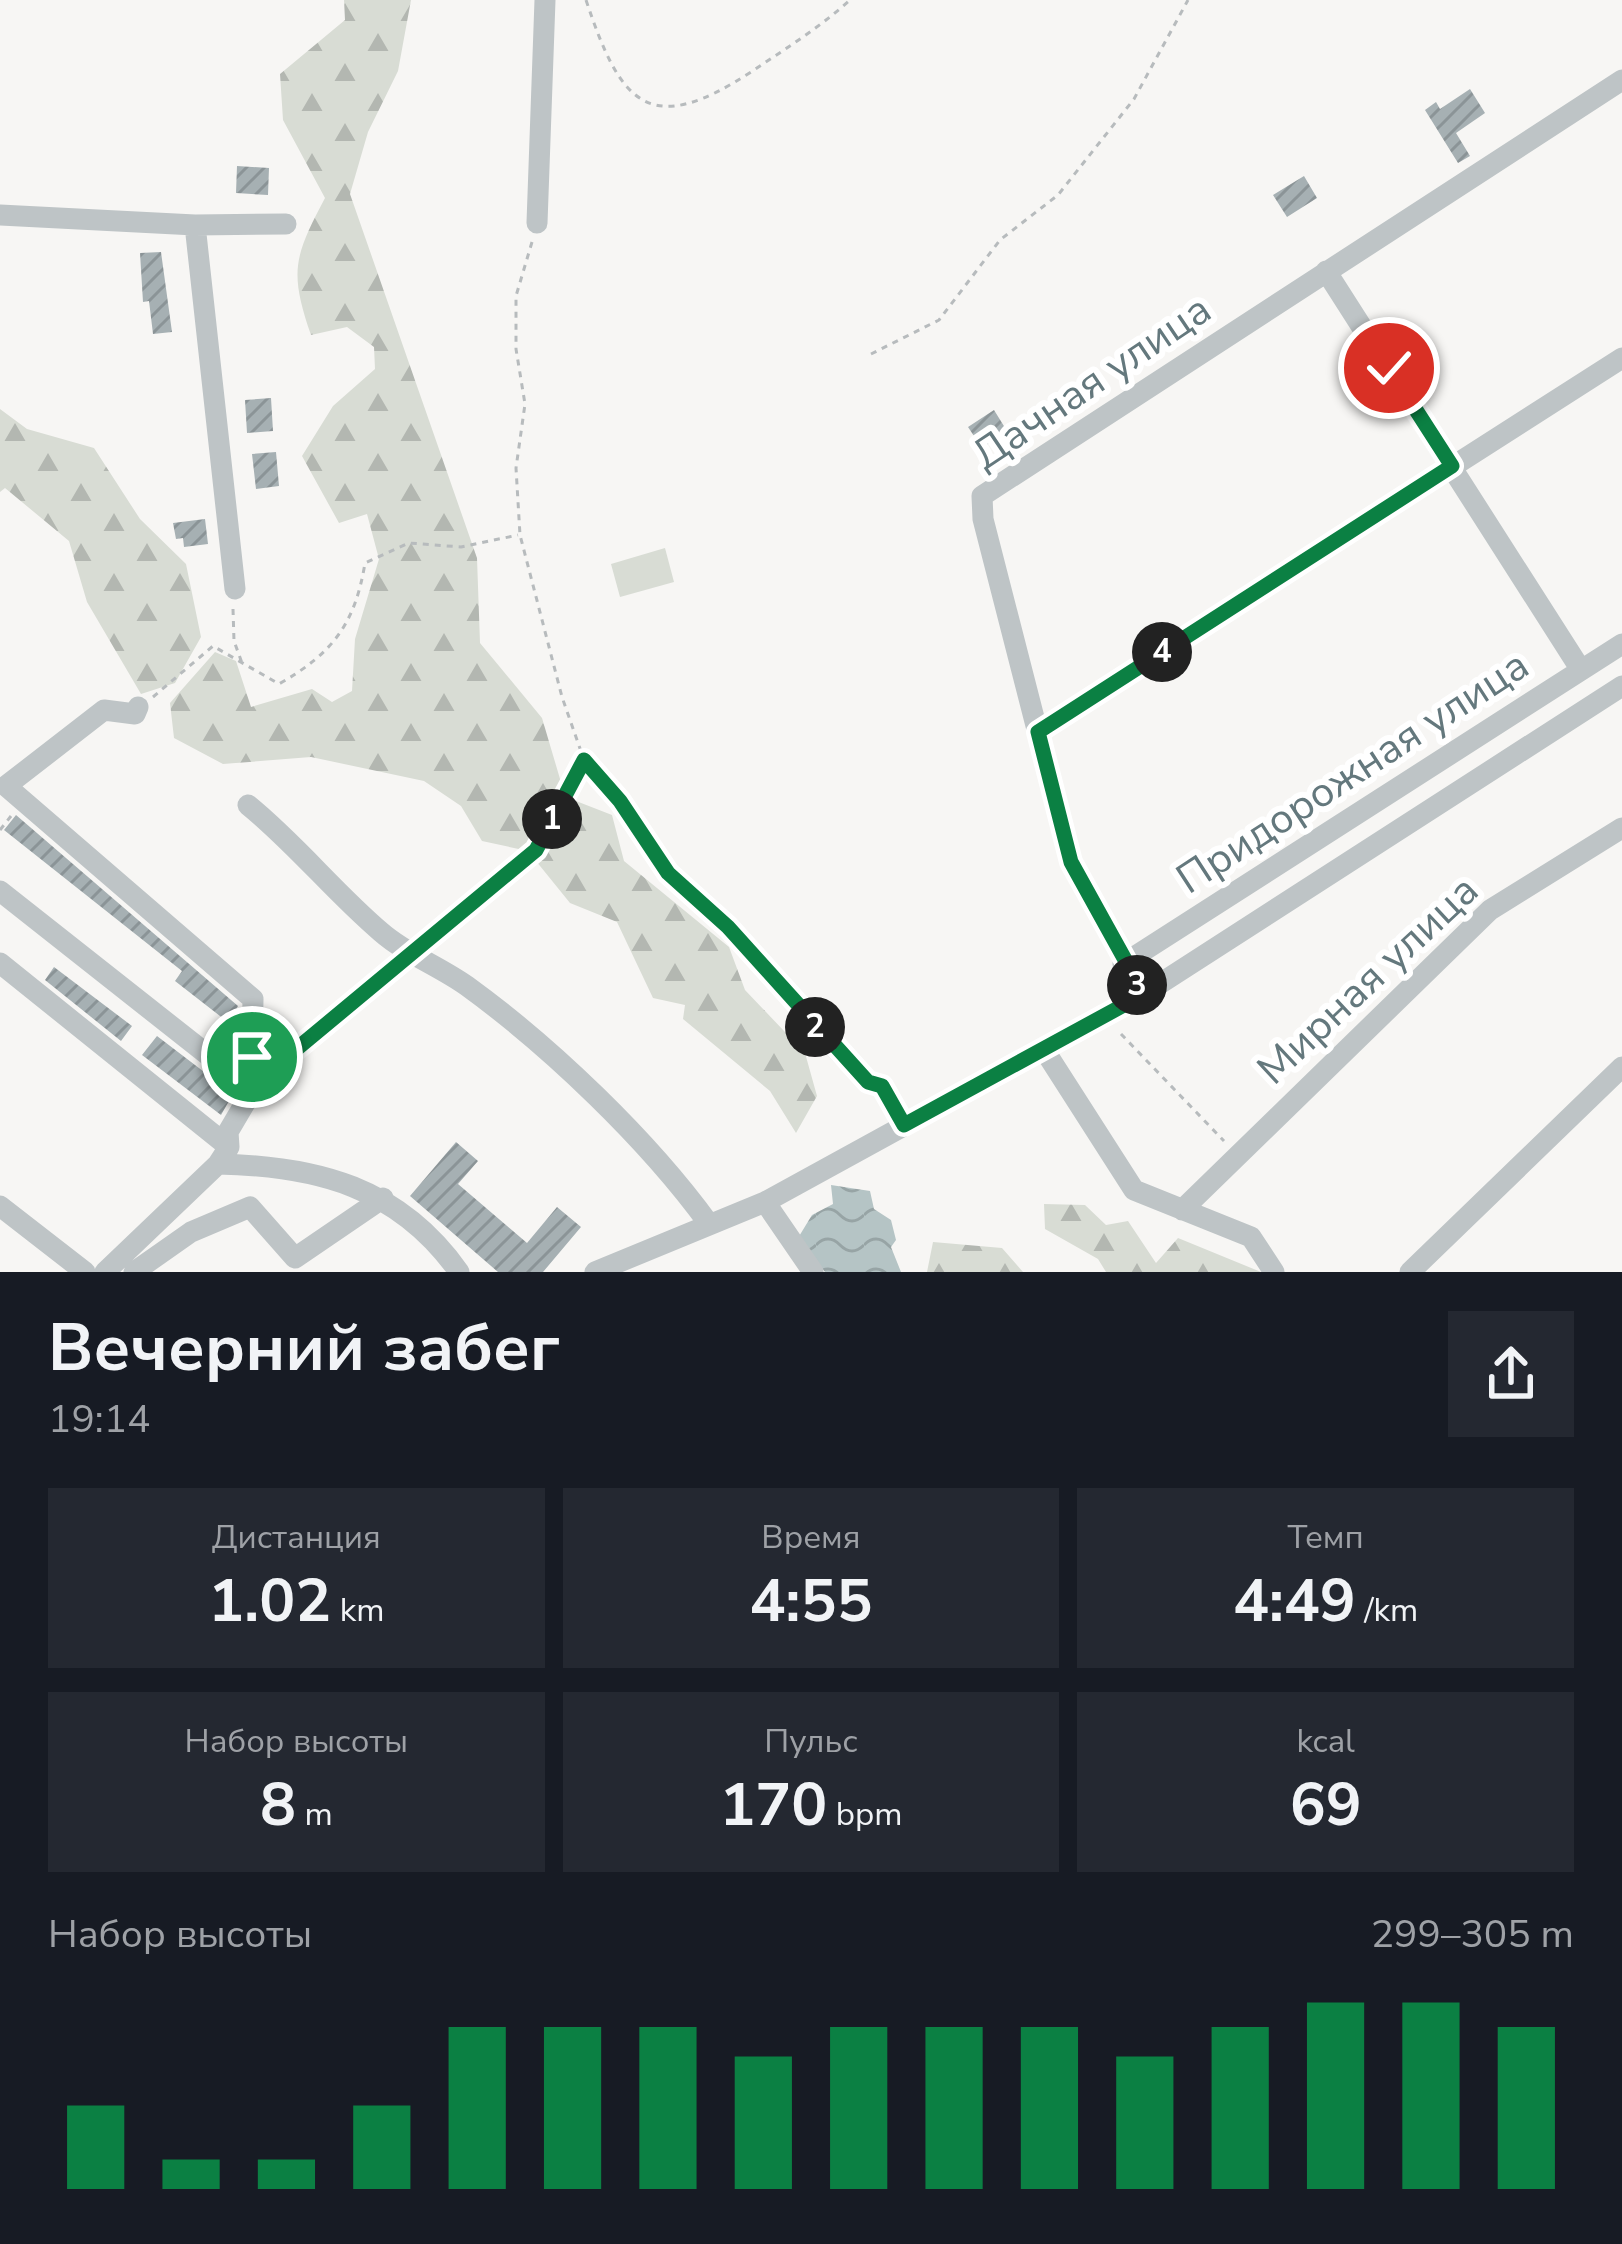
<!DOCTYPE html>
<html lang="ru">
<head>
<meta charset="utf-8">
<style>
	body { margin:0; font-family:"Nunito Sans",sans-serif; background:#242831; color:#f1f3f6; height:100vh; display:flex; flex-direction:column; font-size:45px; white-space:nowrap }
	* { box-sizing:border-box; margin:0 }
	p { font-size:39px; color:#9ea1a6 }
	.icon { flex:none; width:66px; height:66px; fill:none; stroke:currentColor; stroke-width:2; stroke-linecap:round; stroke-linejoin:round }
	.map { position:relative; height:1272px; overflow:hidden }
	.drawer { display:flex; flex-direction:column; background:#171b24; flex:1 }
	.drawer>* { flex:none }
	.pin { position:absolute; display:grid; place-items:center; width:102px; height:102px; color:#fff; margin:-51px; border:6px solid #fff; border-radius:50%; box-shadow:0 3px 12px #0007 }
	.km { position:absolute; width:60px; height:60px; margin:-30px; border-radius:50%; background:#222; color:#fff; font-size:33px; line-height:60px; text-align:center }
	.round { display:grid; place-items:center; flex:none; width:126px; height:126px; border-radius:0px; background:#242831 }
	.head { display:flex; align-items:center; justify-content:space-between; height:204px; padding:0 48px }
	h1 { font-size:66px; font-weight:700; line-height:90px }
	.metrics { display:grid; grid-template-columns:repeat(3,1fr); gap:18px; height:204px; padding:12px 48px }
	.metrics div { display:grid; align-content:center; border-radius:0px; background:#242831; text-align:center }
	.metrics b { font-size:60px; font-weight:700 }
	.metrics small { font-size:33px; font-weight:400 }
	.metrics p { font-size:33px }
	.chart { height:336px; padding:24px 48px }
	.chart p { display:flex; justify-content:space-between }
	.chart svg { width:100%; height:216px; margin-top:12px; stroke:#0b8043; stroke-width:6 }
	.map>svg:first-child { display:block }
</style>
</head>
<body>
<div class="map">
<svg width="1622" height="1272" viewBox="0 0 1622 1272">
	<defs>
		<pattern id="forest-firs" width="22" height="20" patternUnits="userSpaceOnUse" patternTransform="scale(3)"><rect width="22" height="20" fill="#d8dcd4"/><path d="M5 1l3.5 6h-7zM16 11l3.5 6h-7z" fill="#b3b7b1"/></pattern>
		<pattern id="water-waves" width="16" height="10" patternUnits="userSpaceOnUse" patternTransform="scale(3)"><rect width="16" height="10" fill="#b5c4c5"/><path d="M0 5q4-4 8 0t8 0" fill="none" stroke="#97a4a5"/></pattern>
		<pattern id="building-hatch" width="6" height="6" patternUnits="userSpaceOnUse" patternTransform="scale(3)"><rect width="6" height="6" fill="#a6b0b3"/><path d="M-1 1l2-2M0 6l6-6M5 7l2-2" fill="none" stroke="#8b9497"/></pattern>
	</defs>
	<rect width="100%" height="100%" fill="#f7f6f4"/>
	<path fill="url(#forest-firs)" d="M344,0H411L398,71L368,132L350,194L477,558L480,643L542,718L563,789L528,851L482,841L461,806L424,781L311,757L223,764L174,738L170,703L215,652L236,661L251,707L312,689L332,702L352,691L355,639L379,559L367,514L339,523L302,456L333,406L375,369L374,347L347,327L311,335C289,271 294,257 325,198L283,120L280,74L345,20Z
		M0,409L27,429L94,448L140,519L186,564L201,637L175,683L141,694L87,602L69,541L5,488L0,492Z
		M576,801L612,815L624,861L729,947L745,990L805,1053L817,1096L796,1133L770,1091L683,1019L685,1005L653,998L617,922L570,903L536,861Z
		M1044,1204L1085,1205L1106,1225L1128,1221L1156,1263L1178,1238L1261,1272H1106L1098,1259L1045,1229Z
		M933,1242L1002,1248L1023,1272H927Z"/>
	<path fill="#d8dcd4" d="M665,548L674,582L620,597L611,564Z"/>
	<path fill="url(#water-waves)" d="M831,1185L870,1191L874,1209L891,1220L896,1240L891,1247L901,1272H825L798,1238L812,1215L833,1204Z"/>
	<path fill="url(#building-hatch)" d="M1470,89L1485,113L1456,133L1470,156L1458,163L1425,110L1436,102L1440,109Z
		M237,166L269,168L268,195L236,193Z
		M1304,176L1317,198L1287,217L1273,195Z
		M161,252L172,332L153,334L149,301L143,302L140,253Z
		M271,398L273,431L247,433L245,400Z
		M994,410L1007,431L982,448L968,427Z
		M276,452L279,486L256,489L252,454Z
		M205,519L208,544L184,547L183,538L176,539L173,523Z
		M16,815L238,1006L229,1023L175,981L182,971L4,830Z
		M54,967L132,1026L121,1041L45,980Z
		M157,1036L233,1094L221,1115L142,1055Z
		M456,1142L478,1161L458,1184L527,1243L557,1207L581,1227L543,1272H498L410,1196Z"/>
	<g fill="none" stroke-linecap="round" stroke-linejoin="round">
		<path stroke="#b7bbbd" stroke-width="3" stroke-dasharray="6 6" stroke-linecap="butt" d="M586,0C621,106 650,138 751,72C785,49 819,28 850,0
			M532,242L516,296V349L525,404L516,468L520,535L562,697L584,760L620,801L668,873L728,927L803,1014
			M871,354L939,320L1000,240L1058,195L1134,99L1188,0
			M233,609L234,641L242,663
			M153,697L213,646L279,684C333,653 355,624 365,563L409,543L461,547L518,535
			M0,830L11,816
			M510,872L536,850L583,761
			M1121,1034L1224,1141"/>
		<path stroke="#bec4c6" stroke-width="21" d="M0,215L195,225L235,589
			M537,223L545,0
			M195,225L286,224
			M1326,271L1581,670
			M138,707L135,714L104,710L6,786L253,999L252,1057L258,1081
			M1038,732L1622,358
			M248,805C296,844 334,892 381,932C406,954 439,966 467,986C551,1047 648,1140 709,1224
			M0,891L251,1089
			M0,963L229,1147
			M1123,964L1622,644
			M1144,994L1071,862L983,519L982,496L1622,80
			M816,1028L868,1082L882,1086L904,1125
			M1043,1048L1134,1190L1251,1237L1274,1272
			M218,1164C317,1166 399,1187 459,1272
			M765,1202L813,1272
			M0,1206L85,1272
			M1182,1210L1490,910L1622,828
			M105,1272L218,1164L229,1147L228,1132L258,1081L496,883
			M134,1272L191,1232L250,1207L295,1258L383,1198
			M595,1272L765,1202L1144,994L1622,686
			M1410,1272L1622,1067"/>
	</g>
	<g fill="none" stroke-linecap="round" stroke-linejoin="round">
		<g stroke="#fff" stroke-width="24">
			<path id="route" d="M252,1057L258,1081L536,850L584,760L620,801L668,873L728,927L868,1082L882,1086L904,1125L1144,994L1071,862L1038,732L1452,466L1389,368"/>
		</g>
		<use href="#route" stroke="#0b8043" stroke-width="15"/>
	</g>
	<g text-anchor="middle" stroke-width="12" stroke-linejoin="round" paint-order="stroke">
		<g font-size="42" fill="#64787d" stroke="#fff">
			<text transform="translate(1091 381) rotate(-34)" y="15">Дачная улица</text>
			<text transform="translate(1352 771) rotate(-33)" y="15">Придорожная улица</text>
			<text transform="translate(1367 979) rotate(-43)" y="15">Мирная улица</text>
		</g>
	</g>
</svg>
<div class="pin" style="left:252px;top:1057px;background:#1e9e55"><svg class="icon" aria-label="arrive" viewBox="0 0 24 24"><path d="M6 21V4h12l-3 4 3 4H6"/></svg></div>
<div class="pin" style="left:1389px;top:368px;background:#d93025"><svg class="icon" aria-label="check" viewBox="0 0 24 24"><path d="M5 12l5 5 9-10"/></svg></div>
<b class="km" style="left:552px;top:819px">1</b>
<b class="km" style="left:815px;top:1027px">2</b>
<b class="km" style="left:1137px;top:985px">3</b>
<b class="km" style="left:1162px;top:652px">4</b>
</div>
<section class="drawer">
<div class="head"><div><h1>Вечерний забег</h1><p>19:14</p></div><a class="round"><svg class="icon" aria-label="share" viewBox="0 0 24 24"><path d="M12 15V3M7 8l5-5 5 5M5 13v7h14v-7"/></svg></a></div>
<div class="metrics">
<div><p>Дистанция</p><b>1.02<small> km</small></b></div>
<div><p>Время</p><b>4:55</b></div>
<div><p>Темп</p><b>4:49<small> /km</small></b></div>
</div>
<div class="metrics">
<div><p>Набор высоты</p><b>8<small> m</small></b></div>
<div><p>Пульс</p><b>170<small> bpm</small></b></div>
<div><p>kcal</p><b>69</b></div>
</div>
<div class="chart"><p><span>Набор высоты</span>299–305 m</p>
<svg viewBox="0 0 160 44" preserveAspectRatio="none"><path d="M5 44V27M15 44V38M25 44V38M35 44V27M45 44V11M55 44V11M65 44V11M75 44V17M85 44V11M95 44V11M105 44V11M115 44V17M125 44V11M135 44V6M145 44V6M155 44V11"/></svg>
</div>
</section>
</body>
</html>
